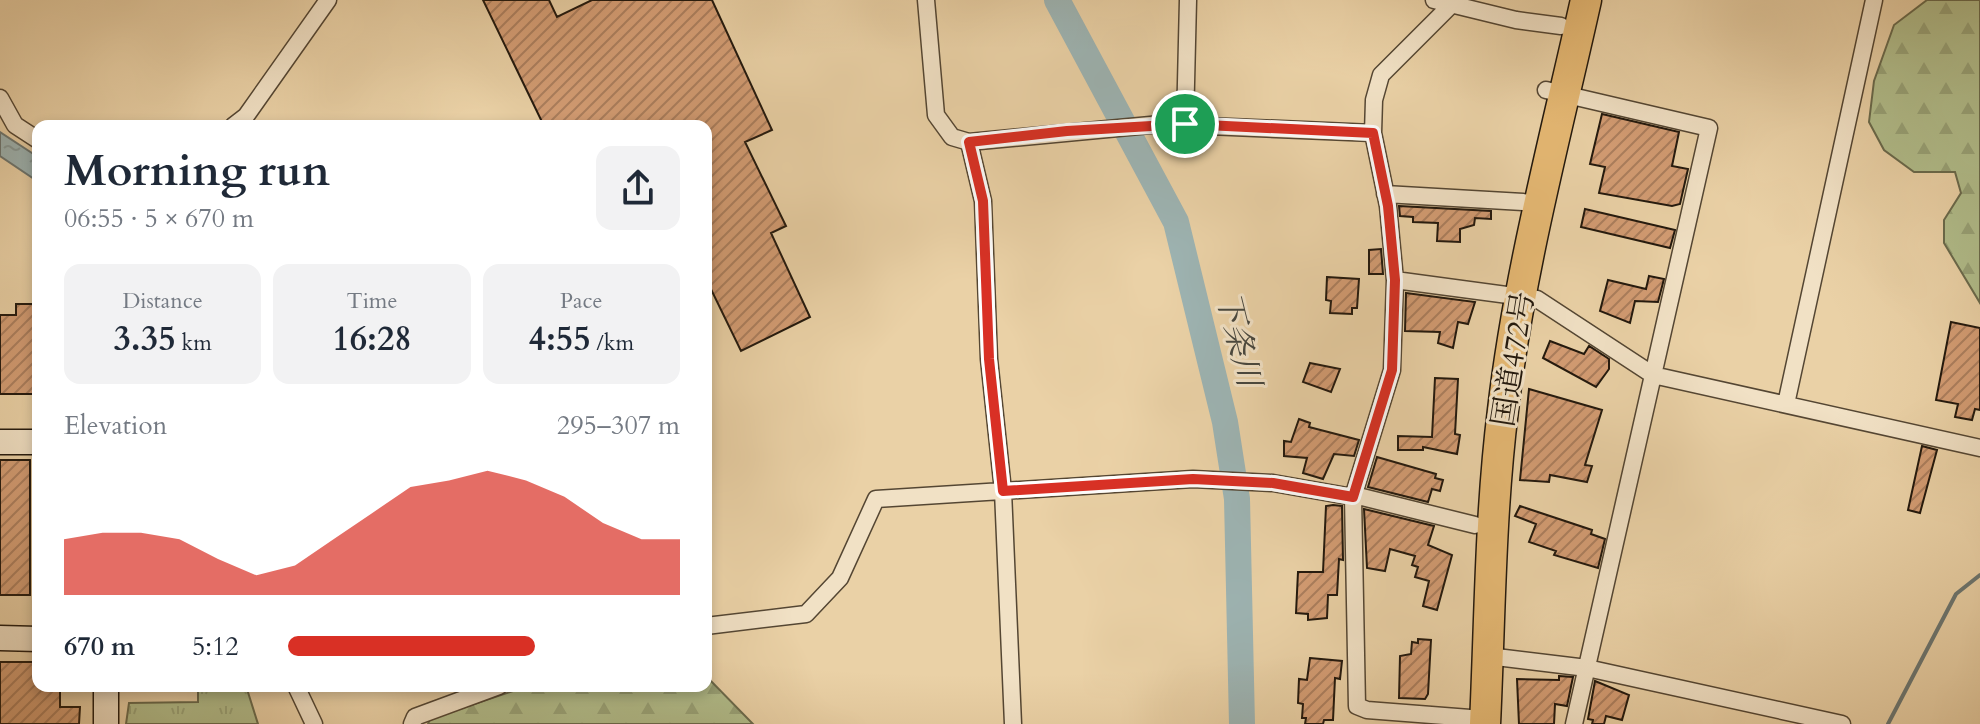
<!DOCTYPE html>
<html lang="en">
<head>
<meta charset="utf-8">
<style>
	body { margin:0; font-family:Cardo,"Noto Serif JP",serif; background:#f2f2f3; color:#1f2937; height:100vh; display:flex; flex-direction:column; font-size:30px; white-space:nowrap }
	* { box-sizing:border-box; margin:0 }
	p { font-size:26px; color:#747a83 }
	.icon { flex:none; width:44px; height:44px; fill:none; stroke:currentColor; stroke-width:2; stroke-linecap:round; stroke-linejoin:round }
	.map { position:relative; flex:1; overflow:hidden }
	.drawer { position:absolute; left:32px; top:120px; width:680px; height:572px; display:flex; flex-direction:column; background:#fff; border-radius:16px; box-shadow:0 4px 12px #0003 }
	.drawer>* { flex:none }
	.pin { position:absolute; display:grid; place-items:center; width:68px; height:68px; color:#fff; margin:-34px; border:4px solid #fff; border-radius:50%; box-shadow:0 2px 8px #0007 }
	.round { display:grid; place-items:center; flex:none; width:84px; height:84px; border-radius:16px; background:#f2f2f3 }
	.headline { display:flex; align-items:center; justify-content:space-between; height:136px; padding:0 32px }
	h1 { font-size:44px; font-weight:700; line-height:60px }
	.stats { display:grid; grid-template-columns:repeat(3,1fr); gap:12px; height:136px; padding:8px 32px }
	.stats div { display:grid; align-content:center; border-radius:16px; background:#f2f2f3; text-align:center }
	.stats b { font-size:34px; font-weight:700 }
	.stats small { font-size:22px; font-weight:400 }
	.stats p { font-size:22px }
	.chart { height:224px; padding:16px 32px }
	.chart p { display:flex; justify-content:space-between }
	.chart svg { width:100%; height:144px; margin-top:8px; fill:#d93025; opacity:.7 }
	ul { padding:0 32px; list-style:none; font-size:26px }
	li { display:grid; grid-template-columns:128px 96px 1fr; align-items:center; height:60px }
	li i { height:20px; border-radius:10px; background:#d93025 }
	.map>svg:first-child { display:block }
</style>
</head>
<body>
<div class="map">
<svg width="1980" height="724" viewBox="0 0 1980 724">
	<defs>
		<pattern id="grass-tufts" width="24" height="20" patternUnits="userSpaceOnUse" patternTransform="scale(2)"><rect width="24" height="20" fill="#b1bd8b"/><path d="M3 7l-1-3M5 7V3M7 7l1-3M15 17l-1-3M17 17v-4M19 17l1-3" fill="none" stroke="#98a277"/></pattern>
		<pattern id="forest-firs" width="22" height="20" patternUnits="userSpaceOnUse" patternTransform="scale(2)"><rect width="22" height="20" fill="#b1bd8b"/><path d="M5 1l3.5 6h-7zM16 11l3.5 6h-7z" fill="#98a277"/></pattern>
		<pattern id="water-ripples" width="26" height="14" patternUnits="userSpaceOnUse" patternTransform="scale(2)"><rect width="26" height="14" fill="#9db4b3"/><path d="M2 4q2-2 4 0t4 0M15 11q2-2 4 0t4 0" fill="none" stroke="#879a99"/></pattern>
		<pattern id="building-hatch" width="6" height="6" patternUnits="userSpaceOnUse" patternTransform="scale(2)"><rect width="6" height="6" fill="#d39c73"/><path d="M-1 1l2-2M0 6l6-6M5 7l2-2" fill="none" stroke="#ab7e5d"/></pattern>
	</defs>
	<rect width="100%" height="100%" fill="#ead1a6"/>
	<filter id="stains"><feTurbulence type="fractalNoise" baseFrequency=".0025" numOctaves="4"/><feColorMatrix values="0 0 0 0 .2 0 0 0 0 .09 0 0 0 0 .02 0 0 0 .5 -.17"/></filter>
	<radialGradient id="worn" r=".72"><stop offset=".6" stop-color="#630" stop-opacity="0"/><stop offset="1" stop-color="#630" stop-opacity=".3"/></radialGradient>
	<path fill="url(#grass-tufts)" stroke="#6a6a4c" stroke-width="2" d="M198,686H246L258,724H126L129,703L198,702Z"/>
	<path fill="url(#forest-firs)" stroke="#6a6a4c" stroke-width="2" d="M1927,0H1980V303L1944,243V220L1961,193L1955,172H1914L1884,150L1869,122L1874,81L1894,25Z
		M706,676L753,724H428L430,719L528,686H706Z"/>
	<path fill="url(#water-ripples)" stroke="#6c7671" stroke-width="2" d="M0,132L38,157V259H34L37,181L0,156Z"/>
	<g fill="none" stroke-linecap="round" stroke-linejoin="round">
		<path stroke="#6c7671" stroke-width="4" d="M1888,724L1956,594L1980,575"/>
		<path stroke="#9db4b3" stroke-width="26" d="M1057,0L1176,222L1225,422L1237,499L1242,724"/>
	</g>
	<path fill="url(#building-hatch)" stroke="#22180d" stroke-width="2" d="M483,0H549L557,17L592,0H712L772,130L745,142L786,226L771,233L810,317L741,351L706,279V126H544Z
		M1602,114L1679,132L1672,166L1688,169L1680,204L1672,206L1599,193L1605,167L1590,164Z
		M1399,206L1491,211V219L1475,218L1474,225L1460,229V242L1437,241L1438,223L1413,222V217L1400,216Z
		M1585,209L1675,230L1670,248L1581,227Z
		M1381,249L1383,274H1369V250Z
		M1649,276L1664,279L1658,302L1635,301L1630,323L1600,311L1608,280L1646,289Z
		M1327,277L1359,279L1357,308H1352V314L1330,313L1331,301L1326,300Z
		M1406,293L1475,302L1468,324L1458,322L1453,348L1438,343L1440,332L1405,331Z
		M16,304H38V394H0V315H16Z
		M1951,322L1980,328V410L1975,409L1972,420L1955,417L1958,404L1936,400Z
		M1550,341L1584,354L1589,346L1609,359V369L1596,387L1543,358Z
		M1310,363L1340,369L1331,392L1303,382Z
		M1435,378L1458,379L1455,434L1460,435L1457,454L1423,447V450H1398V436L1432,437Z
		M1529,389L1602,410L1585,465L1592,466L1587,482L1550,475L1549,482L1520,480Z
		M1299,419L1310,423L1309,427L1359,440L1354,456L1334,454L1323,479L1303,473L1307,458L1284,456V441L1291,442Z
		M1922,446L1937,450L1920,513L1908,510Z
		M1377,457L1436,474L1435,478L1443,480L1440,491L1432,489L1428,502L1368,487Z
		M0,460H30V595H0Z
		M1333,505L1342,506L1343,560L1339,559L1337,595H1328L1327,618L1308,620V614L1296,613L1298,572H1323L1326,506Z
		M1520,506L1592,530L1591,534L1605,539L1598,568L1554,555L1556,551L1529,542L1536,524L1515,516Z
		M1364,509L1434,526L1428,545L1452,555L1437,610L1423,606L1429,581L1415,577L1418,567L1412,565L1415,556L1390,549L1385,571L1367,568Z
		M1418,639L1431,640L1428,694L1425,699L1399,698L1400,656L1411,654L1412,642L1418,643Z
		M1310,658L1342,661L1340,679L1335,678L1333,720H1324L1323,724H1305L1306,718H1302L1303,704L1298,703L1299,679L1307,680Z
		M0,662H38V686H60V707H80L79,724H0Z
		M1559,676L1573,677L1567,706L1555,704L1554,724H1519L1517,679L1559,680Z
		M1595,681L1629,695L1622,720L1606,716L1604,724H1592L1593,720L1588,719Z"/>
	<g fill="none" stroke-linecap="round" stroke-linejoin="round">
		<g stroke="#544633" stroke-width="19">
			<path id="street" d="M926,0L936,115L952,137L969,142L1161,124L1373,133
				M1434,0L1516,20L1561,26
				M1452,4L1381,75L1374,100L1373,133L1388,206L1395,280L1392,370L1353,497L1357,706L1367,710L1470,718
				M1546,90L1709,128L1574,724
				M0,98L15,125L38,140
				M1185,124L1188,0
				M233,126L246,116L328,0
				M969,142L983,201L989,359L1003,491L1013,724
				M1385,194L1523,202
				M1395,280L1537,299L1653,375L1980,448
				M1786,404L1874,0
				M1354,495L1475,525
				M706,626L806,614L840,578L876,499L1193,479L1273,483L1353,497
				M1488,656L1587,668L1842,724
				M296,686L314,724
				M412,724L415,717L499,686"/>
		</g>
		<g stroke="#22180d" stroke-width="27">
			<path id="secondary" d="M0,442H38
				M0,638L38,639
				M106,686V724"/>
		</g>
		<g stroke="#22180d" stroke-width="33">
			<path id="highway" d="M1485,724C1490,619 1490,514 1503,410C1519,272 1556,135 1586,0"/>
		</g>
		<use href="#street" stroke="#f1e1c5" stroke-width="16"/>
		<use href="#secondary" stroke="#f1e1c5" stroke-width="24"/>
		<use href="#highway" stroke="#e5b873" stroke-width="30"/>
	</g>
	<g fill="none" stroke-linecap="round" stroke-linejoin="round">
		<g stroke="#fff" stroke-width="16">
			<path id="route" d="M1185,124L1373,133L1388,206L1395,280L1392,370L1353,497L1273,483L1193,479L1003,491L989,359L983,201L969,142L1067,131Z"/>
		</g>
		<use href="#route" stroke="#d93025" stroke-width="10"/>
	</g>
	<g text-anchor="middle" stroke-width="6" stroke-linejoin="round" paint-order="stroke">
		<g font-size="30" fill="#22180d" stroke="#f1e1c5">
			<text transform="translate(1513 359) rotate(-81)" y="10">国道472号</text>
		</g>
		<g font-size="32" font-style="italic" fill="#47473f" stroke="#f1e1c5">
			<text transform="translate(1239 339) rotate(76)" y="11">下条川</text>
		</g>
	</g>
	<rect width="100%" height="100%" filter="url(#stains)"/>
	<rect width="100%" height="100%" fill="url(#worn)"/>
</svg>
<div class="pin" style="left:1185px;top:124px;background:#1e9e55"><svg class="icon" aria-label="arrive" viewBox="0 0 24 24"><path d="M6 21V4h12l-3 4 3 4H6"/></svg></div>
<section class="drawer">
<div class="headline"><div><h1>Morning run</h1><p>06:55 · 5 × 670 m</p></div><a class="round"><svg class="icon" aria-label="share" viewBox="0 0 24 24"><path d="M12 15V3M7 8l5-5 5 5M5 13v7h14v-7"/></svg></a></div>
<div class="stats">
<div><p>Distance</p><b>3.35<small> km</small></b></div>
<div><p>Time</p><b>16:28</b></div>
<div><p>Pace</p><b>4:55<small> /km</small></b></div>
</div>
<div class="chart"><p><span>Elevation</span>295–307 m</p>
<svg viewBox="0 0 160 44" preserveAspectRatio="none"><path d="M0 44V27L10 25L20 25L30 27L40 33L50 38L60 35L70 27L80 19L90 11L100 9L110 6L120 9L130 14L140 22L150 27L160 27V44z"/></svg>
</div>
<ul>
<li><b>670 m</b>5:12<i style="width:63%"></i></li>
</ul>
</section>
</div>
</body>
</html>
